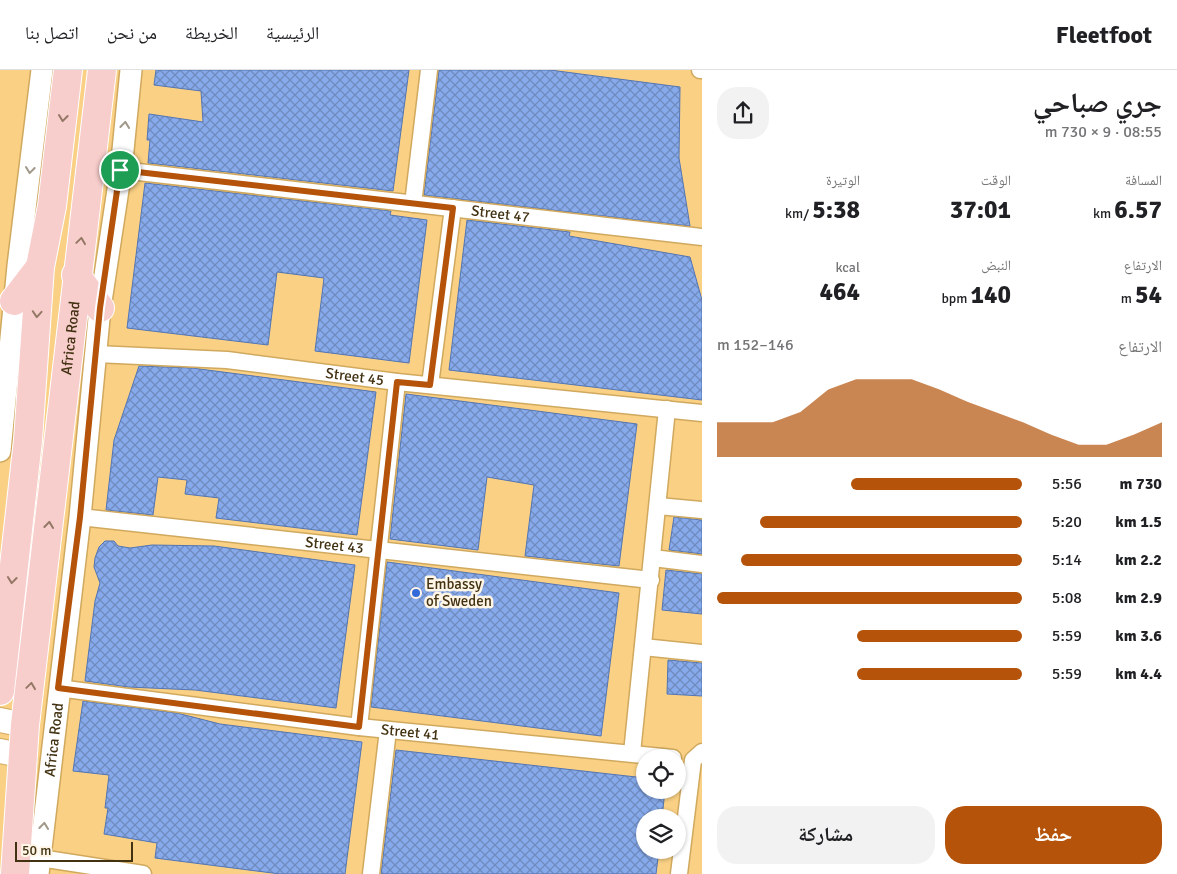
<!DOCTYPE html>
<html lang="ar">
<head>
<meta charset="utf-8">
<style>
	body { margin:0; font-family:Signika,"Noto Naskh Arabic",sans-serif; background:#f2f2f2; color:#202124; direction:rtl; height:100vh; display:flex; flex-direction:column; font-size:19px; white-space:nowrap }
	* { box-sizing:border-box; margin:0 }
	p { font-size:16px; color:#757577 }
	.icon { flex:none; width:28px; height:28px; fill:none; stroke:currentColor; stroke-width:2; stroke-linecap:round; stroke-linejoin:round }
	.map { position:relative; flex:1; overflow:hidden; direction:ltr }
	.panel { display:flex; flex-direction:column; background:#fff; width:475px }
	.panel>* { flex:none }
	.fabs { position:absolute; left:636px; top:679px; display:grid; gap:10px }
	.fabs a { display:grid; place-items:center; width:50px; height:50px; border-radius:50%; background:#fff; box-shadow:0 1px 4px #0004; font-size:25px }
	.scale { position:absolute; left:15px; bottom:12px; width:118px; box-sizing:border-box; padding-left:5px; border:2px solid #423212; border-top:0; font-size:14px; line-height:18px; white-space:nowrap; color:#423212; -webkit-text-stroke:4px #fff6e8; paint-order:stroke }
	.pin { position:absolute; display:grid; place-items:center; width:42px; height:42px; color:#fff; margin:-21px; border:2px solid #fff; border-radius:50%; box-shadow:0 1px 5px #0007 }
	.round { display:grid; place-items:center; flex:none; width:52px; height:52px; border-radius:20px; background:#f2f2f2 }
	.head { display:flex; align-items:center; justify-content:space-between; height:85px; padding:0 15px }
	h1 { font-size:28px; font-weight:800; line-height:38px }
	.figures { display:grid; grid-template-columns:repeat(3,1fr); gap:8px; height:85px; padding:5px 15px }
	.figures div { display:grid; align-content:center }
	.figures b { font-size:25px; font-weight:800 }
	.figures small { font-size:14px; font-weight:400 }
	.figures p { font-size:14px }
	.chart { height:140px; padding:10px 15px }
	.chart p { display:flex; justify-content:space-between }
	.chart svg { width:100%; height:90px; margin-top:5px; fill:#b45309; opacity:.7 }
	.cta { display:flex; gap:10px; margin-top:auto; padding:10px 15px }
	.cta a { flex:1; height:58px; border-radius:20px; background:#b45309; color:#fff; font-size:20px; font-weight:800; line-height:58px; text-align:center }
	.cta a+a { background:#f2f2f2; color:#202124 }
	ul { padding:0 15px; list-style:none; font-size:16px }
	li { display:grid; grid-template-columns:80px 60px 1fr; align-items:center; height:38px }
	li i { height:12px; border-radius:6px; background:#b45309 }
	header { display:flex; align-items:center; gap:30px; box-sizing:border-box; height:70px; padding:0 25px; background:#fff; border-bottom:1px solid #e0e0e0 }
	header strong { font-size:24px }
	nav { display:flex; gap:28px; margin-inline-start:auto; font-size:18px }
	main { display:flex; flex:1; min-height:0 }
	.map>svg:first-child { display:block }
</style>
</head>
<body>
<header>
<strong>Fleetfoot</strong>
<nav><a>الرئيسية</a><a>الخريطة</a><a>من نحن</a><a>اتصل بنا</a></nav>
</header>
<main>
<section class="panel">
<div class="head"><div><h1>جري صباحي</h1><p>08:55 · 9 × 730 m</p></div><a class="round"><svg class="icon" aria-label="share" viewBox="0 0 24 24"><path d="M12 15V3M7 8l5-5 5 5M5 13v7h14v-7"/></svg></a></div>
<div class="figures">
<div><p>المسافة</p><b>6.57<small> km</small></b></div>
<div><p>الوقت</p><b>37:01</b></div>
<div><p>الوتيرة</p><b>5:38<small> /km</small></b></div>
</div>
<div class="figures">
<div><p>الارتفاع</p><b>54<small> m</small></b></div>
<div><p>النبض</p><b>140<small> bpm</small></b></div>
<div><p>kcal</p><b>464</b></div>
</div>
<div class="chart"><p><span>الارتفاع</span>146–152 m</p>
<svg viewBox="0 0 160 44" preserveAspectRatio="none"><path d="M0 44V27L10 27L20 27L30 22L40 11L50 6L60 6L70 6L80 11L90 17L100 22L110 27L120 33L130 38L140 38L150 33L160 27V44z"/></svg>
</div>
<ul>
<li><b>730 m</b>5:56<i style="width:56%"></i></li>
<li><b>1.5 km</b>5:20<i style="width:86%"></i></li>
<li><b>2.2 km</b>5:14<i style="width:92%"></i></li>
<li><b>2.9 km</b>5:08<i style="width:100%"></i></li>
<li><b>3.6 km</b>5:59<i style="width:54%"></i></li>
<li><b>4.4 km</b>5:59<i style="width:54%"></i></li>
</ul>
<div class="cta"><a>حفظ</a><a>مشاركة</a></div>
</section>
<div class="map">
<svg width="702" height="804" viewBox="0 0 702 804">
	<defs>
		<pattern id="building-cross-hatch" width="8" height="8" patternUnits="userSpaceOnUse" patternTransform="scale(1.25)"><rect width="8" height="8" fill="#86aaec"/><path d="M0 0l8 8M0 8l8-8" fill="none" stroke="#6f8bbe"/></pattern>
	</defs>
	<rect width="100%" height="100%" fill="#f9d084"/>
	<path fill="url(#building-cross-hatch)" stroke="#5375b3" d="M156,0H409L393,121L148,93L150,70H147L149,44L203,52L201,21L154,15Z
		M439,0H550L680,17L679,88L690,156L424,125Z
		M145,113L391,141L390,145L427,150L409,293L315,281L324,208L277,202L268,275L127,258Z
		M467,150L570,162L569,166L690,187L702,230V330L449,300Z
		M139,296L192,298L376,322L357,465L216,448L219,428L185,424L187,410L158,407L153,445L106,440L114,370Z
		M406,324L637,354L619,496L525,486L534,415L487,407L478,480L390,469Z
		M674,447L702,450V484L669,480Z
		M105,471H114L118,476L130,478L152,475L214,476L355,495L336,638L195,620L128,617L85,611L95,531L100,513L94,497L95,488L99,477Z
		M387,492L619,523L601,666L371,637Z
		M666,500L702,504V544L662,540Z
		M668,590L702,593V626L667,624Z
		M83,631L177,643L220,654L362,672L345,804H280L155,788L157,773L104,764L108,738H105L109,705L73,701Z
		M396,680L645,708V720H665L662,748H645V780H659L656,804H381Z"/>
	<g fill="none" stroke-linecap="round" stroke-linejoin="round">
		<g stroke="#d0a95e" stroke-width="19">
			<g id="minor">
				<path d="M700,0H702"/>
				<path id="s1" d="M121,100L702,167"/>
				<path d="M413,134L429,0"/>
				<path id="s2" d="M96,284L227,290L397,312L702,343"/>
				<path d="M430,315L453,138"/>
				<path d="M658,436L702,440"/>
				<path id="s3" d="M80,447L651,510"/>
				<path d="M653,488L702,494"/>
				<path d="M643,577L702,583"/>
				<path id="s4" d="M58,618L359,657L673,688"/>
				<path d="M359,657L397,312"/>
				<path d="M632,683L667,339"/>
				<path d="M40,788L143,804"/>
				<path d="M371,804L388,660"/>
				<path d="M679,804L693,690L702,682"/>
			</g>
		</g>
		<g stroke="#d0a95e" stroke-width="24">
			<g id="tertiary">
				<path d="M0,381L18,196L42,0"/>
				<path id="s5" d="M38,804L80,447L100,238L121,100L131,0"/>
			</g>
		</g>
		<g stroke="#d0a95e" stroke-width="26">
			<path id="secondary" d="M0,650L25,655
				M0,681L25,686"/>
		</g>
		<g stroke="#fff" stroke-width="30">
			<g id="trunk">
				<path d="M76,205L100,238"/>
				<path d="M14,231L40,197"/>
				<path d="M0,621L28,370L40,197L52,136L68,0"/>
				<path id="s6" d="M15,804L25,655L102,0"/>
			</g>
		</g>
		<use href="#minor" stroke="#fff" stroke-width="16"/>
		<use href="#tertiary" stroke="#fff" stroke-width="21"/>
		<use href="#secondary" stroke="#fff" stroke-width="24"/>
		<use href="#trunk" stroke="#f8cecc" stroke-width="28"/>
	</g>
	<defs><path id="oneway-chevron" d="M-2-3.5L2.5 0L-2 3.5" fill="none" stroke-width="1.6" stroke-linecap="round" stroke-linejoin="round" transform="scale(1.25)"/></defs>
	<g stroke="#947866">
		<use href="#oneway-chevron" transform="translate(63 48) rotate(97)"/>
		<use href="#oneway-chevron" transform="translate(81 171) rotate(-82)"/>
		<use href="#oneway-chevron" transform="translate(37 244) rotate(94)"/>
		<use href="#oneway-chevron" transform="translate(49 455) rotate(-84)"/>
		<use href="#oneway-chevron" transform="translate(12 510) rotate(96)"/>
		<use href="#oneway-chevron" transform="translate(31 616) rotate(-82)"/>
	</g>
	<g stroke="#a09888">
		<use href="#oneway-chevron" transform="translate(125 55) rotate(-84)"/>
		<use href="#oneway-chevron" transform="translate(30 100) rotate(97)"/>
		<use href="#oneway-chevron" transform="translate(44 756) rotate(-84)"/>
	</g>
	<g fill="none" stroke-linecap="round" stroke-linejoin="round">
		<g stroke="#fff" stroke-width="10">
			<path id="route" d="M120,100L453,138L430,315L397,312L359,657L58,618L80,447L100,238Z"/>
		</g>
		<use href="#route" stroke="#b45309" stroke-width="6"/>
	</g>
	<circle fill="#326ad9" stroke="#fff6e8" stroke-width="2" cx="416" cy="523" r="5"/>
	<g text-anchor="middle" stroke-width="5" stroke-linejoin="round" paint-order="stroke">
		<g font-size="15" fill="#423212" stroke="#fff6e8">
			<text dy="5" stroke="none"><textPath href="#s1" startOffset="382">Street 47</textPath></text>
			<text dy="5" stroke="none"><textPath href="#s6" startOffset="539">Africa Road</textPath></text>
			<text dy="5" stroke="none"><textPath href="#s2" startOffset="260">Street 45</textPath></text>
			<text dy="5" stroke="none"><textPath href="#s3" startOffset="256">Street 43</textPath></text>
			<text dy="5" stroke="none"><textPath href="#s4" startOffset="355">Street 41</textPath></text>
			<text dy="5" stroke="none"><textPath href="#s5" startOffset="135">Africa Road</textPath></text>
		</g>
		<g font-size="15" fill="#423212" stroke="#fff6e8" text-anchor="start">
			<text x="426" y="519">Embassy<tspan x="426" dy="17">of Sweden</tspan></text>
		</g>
	</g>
</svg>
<div class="fabs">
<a><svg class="icon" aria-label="locate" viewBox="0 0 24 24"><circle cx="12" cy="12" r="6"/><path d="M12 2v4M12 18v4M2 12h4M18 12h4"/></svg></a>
<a><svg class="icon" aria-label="layers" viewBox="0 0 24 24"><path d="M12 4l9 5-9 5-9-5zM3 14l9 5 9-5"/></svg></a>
</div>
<div class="scale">50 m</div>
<div class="pin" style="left:120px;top:100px;background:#1e9e55"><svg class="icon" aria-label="arrive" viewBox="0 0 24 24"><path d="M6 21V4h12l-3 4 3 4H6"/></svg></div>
</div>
</main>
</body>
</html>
